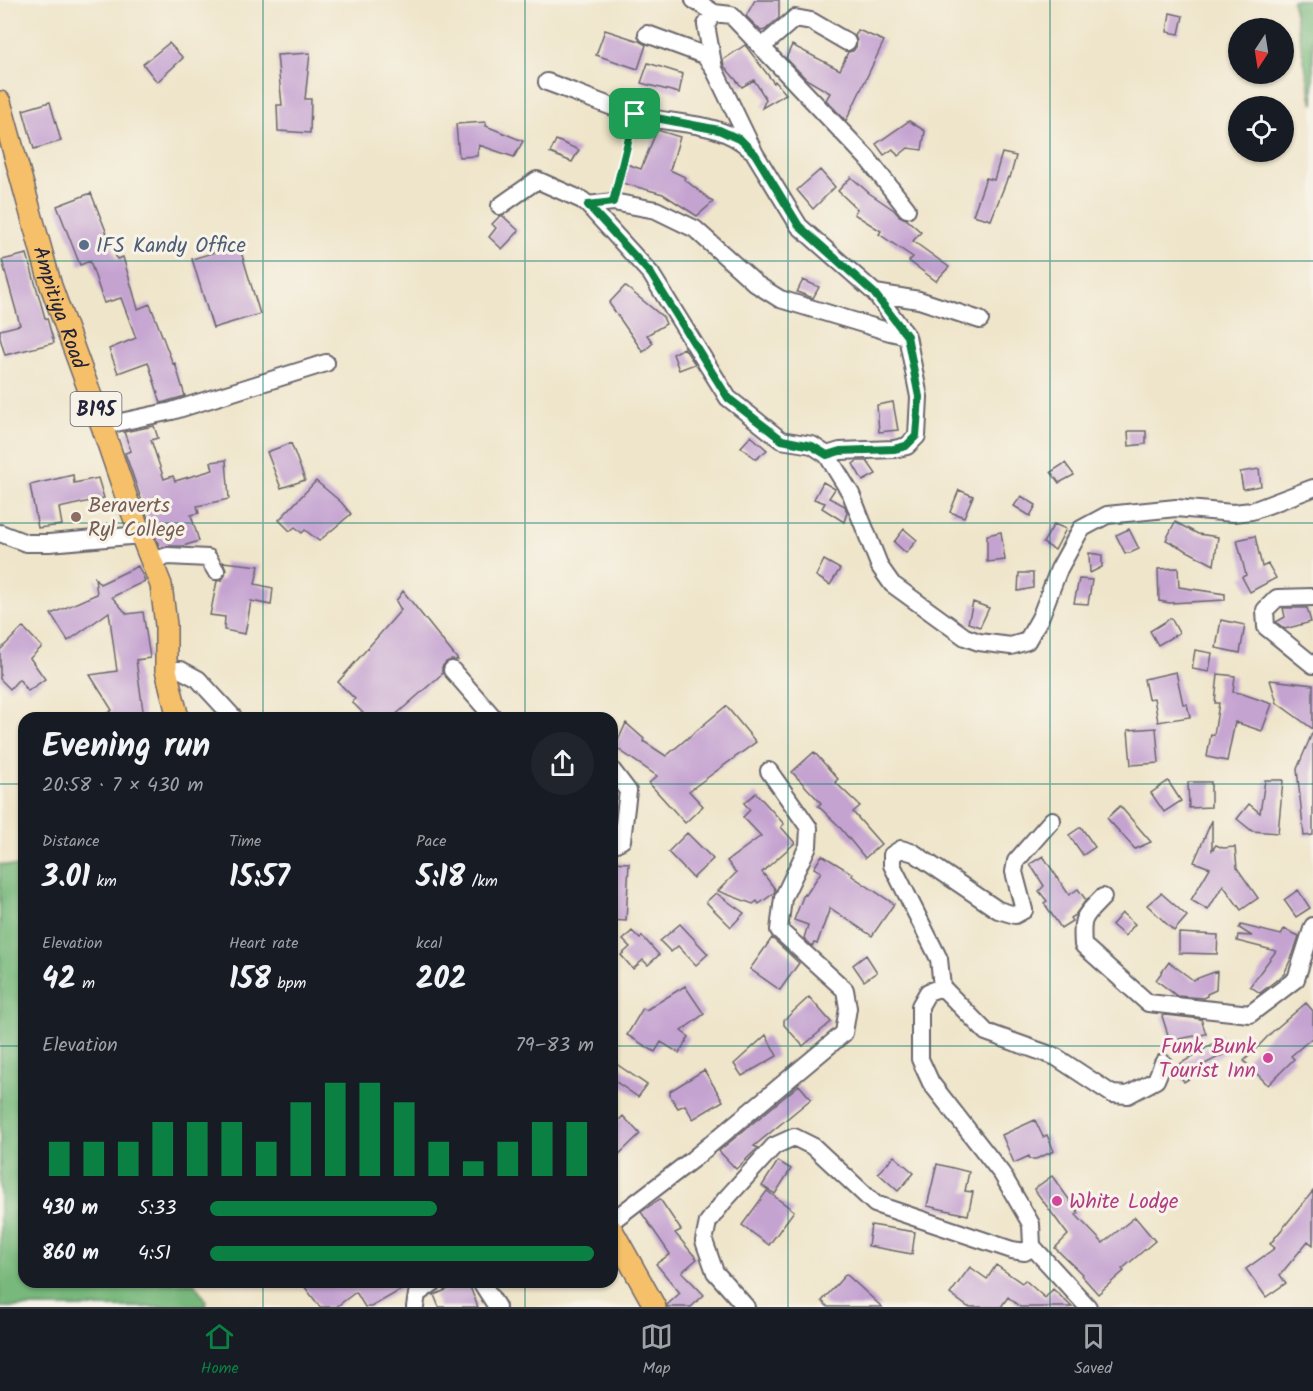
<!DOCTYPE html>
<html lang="en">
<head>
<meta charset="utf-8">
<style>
	body { margin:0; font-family:Kalam,sans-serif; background:#20242c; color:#f1f3f6; height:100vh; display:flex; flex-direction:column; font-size:22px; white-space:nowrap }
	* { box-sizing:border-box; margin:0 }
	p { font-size:20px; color:#9ea1a6 }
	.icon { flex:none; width:33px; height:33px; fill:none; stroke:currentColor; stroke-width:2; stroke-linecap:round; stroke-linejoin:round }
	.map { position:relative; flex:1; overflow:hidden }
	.panel { position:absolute; left:18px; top:712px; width:600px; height:576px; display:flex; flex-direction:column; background:#171b24; border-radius:18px; box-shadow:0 2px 4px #0004 }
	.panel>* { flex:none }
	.needle { width:39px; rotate:192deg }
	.tools { position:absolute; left:1228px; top:18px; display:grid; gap:12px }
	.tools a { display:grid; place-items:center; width:66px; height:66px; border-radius:50%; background:#171b24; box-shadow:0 2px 4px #0004; font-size:30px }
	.pin { position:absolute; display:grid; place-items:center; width:51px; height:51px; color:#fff; margin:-26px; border-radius:12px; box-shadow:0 3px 9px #0006 }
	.round { display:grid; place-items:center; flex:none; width:63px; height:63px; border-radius:32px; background:#20242c }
	.overview { display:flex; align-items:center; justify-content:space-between; height:102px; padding:0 24px }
	h1 { font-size:33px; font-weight:700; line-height:45px }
	.metrics { display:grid; grid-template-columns:repeat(3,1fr); gap:9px; height:102px; padding:6px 24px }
	.metrics div { display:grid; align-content:center }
	.metrics b { font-size:30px; font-weight:700 }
	.metrics small { font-size:16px; font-weight:400 }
	.metrics p { font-size:16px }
	.chart { height:168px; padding:12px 24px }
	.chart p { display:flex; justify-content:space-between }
	.chart svg { width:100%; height:108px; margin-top:6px; stroke:#0b8043; stroke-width:6 }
	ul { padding:0 24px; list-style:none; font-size:20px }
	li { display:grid; grid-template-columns:96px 72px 1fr; align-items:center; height:45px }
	li i { height:15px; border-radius:8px; background:#0b8043 }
	.menu { display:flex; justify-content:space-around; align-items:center; height:84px; border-top:2px solid #363941; background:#171b24; font-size:16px; color:#9ea1a6 }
	.menu a { display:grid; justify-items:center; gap:3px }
	.menu .current { color:#0b8043 }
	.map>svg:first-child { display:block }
</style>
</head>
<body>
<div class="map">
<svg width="1313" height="1307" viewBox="0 0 1313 1307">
	<rect width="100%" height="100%" fill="#f7f3e8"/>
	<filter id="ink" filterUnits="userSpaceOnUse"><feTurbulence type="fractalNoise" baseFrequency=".0167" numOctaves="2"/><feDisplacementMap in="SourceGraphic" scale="12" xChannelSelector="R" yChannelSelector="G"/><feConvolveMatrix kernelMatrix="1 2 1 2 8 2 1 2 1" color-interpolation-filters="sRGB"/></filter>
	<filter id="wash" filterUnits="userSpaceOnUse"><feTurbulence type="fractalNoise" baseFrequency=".008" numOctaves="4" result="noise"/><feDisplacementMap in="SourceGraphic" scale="24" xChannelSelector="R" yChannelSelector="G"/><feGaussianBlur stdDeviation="1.35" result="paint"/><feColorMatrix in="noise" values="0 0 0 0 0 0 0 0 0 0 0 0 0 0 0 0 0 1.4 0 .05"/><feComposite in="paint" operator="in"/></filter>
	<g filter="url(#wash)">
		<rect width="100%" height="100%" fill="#efe5ca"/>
		<path fill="#78b87b" stroke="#4d6d5b" stroke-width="1.5" d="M1292,0H1313V105Z
			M0,864L24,868V1282L194,1283L206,1300L205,1307H0Z"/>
		<g id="blocks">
			<path fill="#c5a3d1" d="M755,0H779V18L765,30L761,31L746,16Z
				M1170,13L1183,16L1179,34L1167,32Z
				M605,30L639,41L646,45L638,69L596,55Z
				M858,30L884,41L846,121L826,100L830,93L806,79L786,58L792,45L840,70L848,52L853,51L856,47L857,41L855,36Z
				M169,43L183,58L157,82L143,64Z
				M745,45L774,83L775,81L786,94L762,108L766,99L754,80L742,87L724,66L723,60Z
				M310,53L305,99H311L310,133L278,131L277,105H282L277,55Z
				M648,63L683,74L679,93L641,83Z
				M50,102L61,141L34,149L23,110Z
				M909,121L925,131L922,150L908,148L898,156L893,149L884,155L876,144Z
				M486,122V126L523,141L514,157L479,145L477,156L459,157L456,124Z
				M657,130L680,137L670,170L685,177L684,179L713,202L697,216L663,194L622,183L627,164L641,169Z
				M556,140L579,150L572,162L550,153Z
				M1002,153L1016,156L1010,178L1008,177L991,220L973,215L986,178L994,180Z
				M820,170L835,187L813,209L797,190Z
				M851,177L869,193L894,210L899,216L906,219L921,232L913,241L949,267L936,281L909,261L913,257L879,234L881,231L854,214L857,209L838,191Z
				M91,193L117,259L123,257L138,309L150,304L173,364L175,363L185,396L161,403L148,362L118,373L109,349L136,338L121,298L104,303L90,261L80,265L57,206Z
				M500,216H503L519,231L502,249L489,237L496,228L492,224Z
				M239,245L260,314L213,328L192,259Z
				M27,254L45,318H47L54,343L5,355L0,338V330L20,325L2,260Z
				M803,280L819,287L813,298L797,292Z
				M625,286L663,317L666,324L647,335L653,343L643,352L609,303Z
				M684,348L695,364L679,370L673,354Z
				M893,402L898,430L879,432L877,405Z
				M154,426L158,438L151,440L164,479L173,476L175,481L213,470L211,462L226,460L229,499L197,506L199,513L191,515L199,541L183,546H168L160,548L146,513L125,453L131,451L124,432Z
				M1128,431H1146V444L1129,446Z
				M751,436L767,450L756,459L741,447Z
				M291,443L305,480L281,488L267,452Z
				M857,461H867L876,474L863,481L853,464Z
				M1065,463L1074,475L1059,483L1051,472Z
				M1259,469L1261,486L1243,489L1240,472Z
				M73,475L74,483L98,478L104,498L59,508L62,525L38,528L30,485Z
				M316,481L341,502L351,514L319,541L305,530L302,533L295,527L290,531L279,520Z
				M823,482L835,489L829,498L845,506L847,513L844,522L822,508L825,503L814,499Z
				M959,490L973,496L964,517L950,512Z
				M1021,496L1036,505L1030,516L1014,506Z
				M1175,522L1198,534L1218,537L1214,565L1166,540Z
				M1054,524L1066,529L1055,550L1043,543Z
				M904,529L917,540L906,553L894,542Z
				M1129,529L1139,549L1130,553H1125L1116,535Z
				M1001,532L1005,560L987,562V535Z
				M1255,536L1262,567L1268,564L1276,578L1250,592L1242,577L1246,575L1237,540Z
				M1089,553L1102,555V567L1090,573Z
				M824,560L840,569L830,585L816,576Z
				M223,562L259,566L255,584L273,588L271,605L251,601L245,634L224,630L225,617L210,615L217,581L222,580L225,575L226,570Z
				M138,566L145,581L112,597L127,614L143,612L150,658L136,660L144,718H100L112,710L90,675L117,671L109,612L68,641L51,614L97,594L95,578L100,584Z
				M1178,568L1179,587L1225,594V600L1170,603L1159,601L1158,569Z
				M1019,573H1033V588L1018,591Z
				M1079,579L1092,580L1088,604L1074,603Z
				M403,591L458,660H451L446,662L442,667V674L392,718H368L352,702L355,699L338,682L401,610L396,601Z
				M973,602L989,608L980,627L968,623Z
				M1283,608H1307L1311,622L1285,629L1276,622L1285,617Z
				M1171,618L1179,633L1158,645L1150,631Z
				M1221,620L1245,625L1240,653L1216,648Z
				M23,627L42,647L30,658L45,679L28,691L19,679L10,689L0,679V650Z
				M1195,650L1212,653L1209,672L1192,669Z
				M1176,672L1183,704H1187L1190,717L1158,722L1154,698L1148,699L1144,679Z
				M1218,674L1235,676L1233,692L1240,693L1272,704L1262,731L1235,722L1227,761L1207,757L1211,734L1214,735L1219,703H1215Z
				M1270,680L1313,685V729L1277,703Z
				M726,706L756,742L689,791L703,806L685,823L649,783L657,776L615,747L626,723L644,739L643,741L666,756Z
				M1156,728L1159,763L1131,765L1128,730Z
				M1313,731V835L1304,836L1297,769Z
				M814,752L838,779L835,782L860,806L853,812L881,844L865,858L837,824L818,806L821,803L792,772Z
				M1265,780H1283L1278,833L1252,831L1237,819L1249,804L1260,813Z
				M1168,781L1181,801L1164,812L1151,793Z
				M1188,782H1211V807L1189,808Z
				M756,793L784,824L781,827L795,843L762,872L775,889L774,893L759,904L757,901L753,904L718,891L736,873L727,861L761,836L743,817L750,810L744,803Z
				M1120,806L1151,842L1135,849L1107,818Z
				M1212,820V850L1216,845L1223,848L1235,847L1237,868L1258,898L1241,910L1223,885L1208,910L1191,900L1210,868L1194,862Z
				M1081,827L1095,847L1083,855L1069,835Z
				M687,833L713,859L693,878L668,852Z
				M822,855L853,874L852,876L894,904L872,936L830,908L817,944L814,943L812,946L804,938L808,925L794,920L804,894L806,895L821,872L814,868Z
				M1043,856L1069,895L1078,889L1086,900L1075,915L1070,918L1072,921L1061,928L1044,903L1047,901L1039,891L1044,886L1030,864Z
				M612,862L629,863L626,921L612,920Z
				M1298,890L1310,908L1296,917L1284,900Z
				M716,893L744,913L731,927L706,902Z
				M1161,893L1187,916L1174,931L1147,905Z
				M1122,913L1135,924L1125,936L1112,925Z
				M680,924L708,954L696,965L678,946L671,952L660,941Z
				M1241,925L1281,935L1284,929L1299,936L1293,954L1284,974L1260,993L1250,986L1276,951L1237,941L1238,935L1252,936L1239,928Z
				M632,931L640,939L642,936L659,955L648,965L643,960L633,969L621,955L630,947L623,940Z
				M1179,933L1218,935L1217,954L1179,953Z
				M772,938L799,963L780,990L750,969Z
				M866,955L877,972L864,981L853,965Z
				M1169,962L1193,980L1217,971L1216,990L1207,994V996L1203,998L1177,996L1156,980Z
				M685,986L704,1014L681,1031L689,1037L679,1053L661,1042L655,1052L627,1035L643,1008L646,1010Z
				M809,997L831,1022L803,1046L784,1025V1020Z
				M1306,1003L1313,1011V1037L1291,1056L1294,1059L1268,1085L1244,1061L1272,1032Z
				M1166,1015L1201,1019L1206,1034L1173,1040L1168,1035L1162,1016Z
				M766,1035L777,1056L742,1076L734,1064Z
				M1224,1037L1232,1050L1199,1067L1202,1071L1184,1082L1175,1067Z
				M612,1061L647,1085L638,1097L612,1079Z
				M704,1070L723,1101L693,1119L685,1105L678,1108L670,1096V1091Z
				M799,1085L811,1099L754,1146L758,1148L736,1169L719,1151Z
				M623,1116L640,1134L612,1161V1127Z
				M1035,1120L1043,1137L1047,1135L1054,1151L1036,1159H1030L1029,1156L1014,1163L1002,1135Z
				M894,1156L914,1173L898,1191L878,1173Z
				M778,1161L791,1169L775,1194L762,1186Z
				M937,1164L969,1172L965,1191L973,1192L968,1215L927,1206Z
				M1052,1176L1079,1213L1076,1215L1103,1243L1135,1217L1155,1241L1122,1269L1124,1271L1098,1294L1081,1275L1082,1274L1055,1248L1068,1235L1034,1189Z
				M767,1191L794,1211L769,1245L742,1225Z
				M1313,1191V1245L1308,1241L1280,1275L1286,1283L1266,1297L1246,1269L1275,1248L1270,1244Z
				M660,1199L681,1230L675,1233L697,1259L682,1272L704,1295L691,1307H668L667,1305L680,1293L656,1264L670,1254L641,1212Z
				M871,1225L915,1232L912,1254L868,1246Z
				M996,1265L1022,1283L1025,1280L1045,1298L1053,1289L1072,1307H1020L1008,1297L1001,1307H968L950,1294L970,1267L987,1279Z
				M846,1274L882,1307H828L822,1301Z
				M301,1282H415L371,1307H365L356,1292L336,1307H320Z
				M465,1282H468L478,1307H439L434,1295Z"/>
		</g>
	</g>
	<g filter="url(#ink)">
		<use href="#blocks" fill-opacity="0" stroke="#6a666d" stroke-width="1.5"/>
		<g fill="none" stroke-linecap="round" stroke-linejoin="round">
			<g stroke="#6a666d" stroke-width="20">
				<path id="minor" d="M694,0L714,13
					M647,34L704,55L714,68
					M762,47L795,18L811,21L847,42
					M547,82C575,92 604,105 633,114C672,126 719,119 750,149
					M588,205L613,202L656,210L695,229L756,284L780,299L890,332L907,336
					M500,206L537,180L582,200L588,205L651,274L728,398L781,440L812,445L827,455L851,494L880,567L892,584L965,637L979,642L1011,646L1027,641L1040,618L1059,569L1081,529L1107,515L1176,508L1233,513L1252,511L1313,488
					M875,293L919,300L980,320
					M102,426L172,411L326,363
					M827,455L840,451L894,449L907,446L917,436L919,397L907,336L875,293L799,226L755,154L714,69L706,25L714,13L731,15L867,158L907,209
					M0,533L26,543H49L141,535
					M152,561L168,556L208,558L216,571
					M1313,597L1277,598L1265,610L1266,627L1313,665
					M166,670H181L198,679L234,718
					M452,670L494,718
					M612,770L628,791L622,840L612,845
					M1103,897C1083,918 1081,916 1083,945L1148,1003L1250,1014L1296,979L1313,926
					M942,987L939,959L892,865V855L901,849L914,853L998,910L1015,915L1024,910L1014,872L1016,861L1052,820
					M612,1221L693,1159L844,1033L848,1008L845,990L779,930L783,898L808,846L809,828L769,771
					M1032,1246L1088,1307
					M481,1282L497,1307
					M415,1307L417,1294L434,1282
					M746,1307L715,1272L704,1241L708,1222L724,1201L774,1146L794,1137L814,1147L875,1204L1012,1250L1025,1252L1032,1246L1031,1224L1002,1174L931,1083L920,1059V1006L928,992L942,987L986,1032L1056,1057L1112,1094L1128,1095L1156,1080L1163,1063"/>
			</g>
			<g stroke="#6a666d" stroke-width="24">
				<g id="major">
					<path id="s1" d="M0,102L51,286L102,426L128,502L161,585L166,625V670L178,718"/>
					<path d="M612,1230L655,1307"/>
				</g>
			</g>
			<path stroke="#6a666d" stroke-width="3" stroke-dasharray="4.5 4.5" stroke-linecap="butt" d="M617,189L632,128"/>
			<use href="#minor" stroke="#fff" stroke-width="16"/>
			<use href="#major" stroke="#f6c06b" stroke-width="21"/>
		</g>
	</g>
	<g fill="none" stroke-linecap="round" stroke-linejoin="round" filter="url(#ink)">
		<g stroke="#fff" stroke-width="12">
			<path id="route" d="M635,114L719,130L741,140L755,154L799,226L874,293L907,336L919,397L916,436L906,446L894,449L840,451L827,455L812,446L782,440L728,398L651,274L588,205L613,202Z"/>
		</g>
		<use href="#route" stroke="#0b8043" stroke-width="8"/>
	</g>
	<path fill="none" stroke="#0f766e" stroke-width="1.5" stroke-opacity="0.55" d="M263,0V718M525,0V718M788,0V1307M1050,0V1307M0,261H1313M0,523H1313M0,784H24M612,784H1313M0,1046H24M612,1046H1313M263,1282V1307M525,1282V1307"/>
	<circle fill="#5c6f8a" stroke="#f7f3e8" stroke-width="2" cx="84" cy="245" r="6"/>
	<circle fill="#8d6e63" stroke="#f7f3e8" stroke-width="2" cx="76" cy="517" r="6"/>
	<g fill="#d1479c" stroke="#f7f3e8" stroke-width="2">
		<circle cx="1268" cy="1058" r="6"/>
		<circle cx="1057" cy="1201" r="6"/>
	</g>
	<g text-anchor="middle" stroke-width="6" stroke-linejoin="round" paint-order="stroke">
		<rect fill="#f7f3e8" stroke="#62616f" stroke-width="1.5" x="70.5" y="392" width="51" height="34" rx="4.5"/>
		<g font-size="20" font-weight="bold" fill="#22223b">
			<text x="96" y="416">B195</text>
		</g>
		<g font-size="21" fill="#4e5e75" stroke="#f7f3e8" text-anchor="start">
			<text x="96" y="252">IFS Kandy Office</text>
		</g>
		<g font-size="21" fill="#22223b" stroke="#f7f3e8">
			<text dy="7" stroke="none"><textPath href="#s1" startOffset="214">Ampitiya Road</textPath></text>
		</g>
		<g font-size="21" fill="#785e54" stroke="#f7f3e8" text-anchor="start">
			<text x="88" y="512">Beraverts<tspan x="88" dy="24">Ryl College</tspan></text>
		</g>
		<g font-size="21" fill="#b23c85" stroke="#f7f3e8" text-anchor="end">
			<text x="1256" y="1053">Funk Bunk<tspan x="1256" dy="24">Tourist Inn</tspan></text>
			<text x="1069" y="1208" text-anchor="start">White Lodge</text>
		</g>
	</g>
</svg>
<div class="tools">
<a><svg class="needle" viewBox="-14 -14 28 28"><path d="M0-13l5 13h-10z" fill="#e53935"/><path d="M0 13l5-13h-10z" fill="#9ea1a6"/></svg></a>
<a><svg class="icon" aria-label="locate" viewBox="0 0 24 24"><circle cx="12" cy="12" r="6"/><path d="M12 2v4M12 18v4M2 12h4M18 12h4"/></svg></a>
</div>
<div class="pin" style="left:635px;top:114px;background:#1e9e55"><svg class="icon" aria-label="arrive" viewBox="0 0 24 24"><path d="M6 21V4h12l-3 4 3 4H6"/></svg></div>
<section class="panel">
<div class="overview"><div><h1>Evening run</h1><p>20:58 · 7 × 430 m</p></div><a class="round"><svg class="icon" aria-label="share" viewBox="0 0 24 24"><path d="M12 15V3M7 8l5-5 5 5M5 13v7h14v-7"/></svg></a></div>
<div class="metrics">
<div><p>Distance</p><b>3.01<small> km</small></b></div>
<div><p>Time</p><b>15:57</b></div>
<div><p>Pace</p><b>5:18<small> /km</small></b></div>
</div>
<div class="metrics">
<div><p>Elevation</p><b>42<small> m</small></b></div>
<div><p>Heart rate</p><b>158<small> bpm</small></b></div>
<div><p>kcal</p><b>202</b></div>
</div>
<div class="chart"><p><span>Elevation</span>79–83 m</p>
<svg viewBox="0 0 160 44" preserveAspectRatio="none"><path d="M5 44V30M15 44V30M25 44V30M35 44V22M45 44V22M55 44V22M65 44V30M75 44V14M85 44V6M95 44V6M105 44V14M115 44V30M125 44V38M135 44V30M145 44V22M155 44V22"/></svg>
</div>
<ul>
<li><b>430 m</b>5:33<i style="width:59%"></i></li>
<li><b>860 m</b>4:51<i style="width:100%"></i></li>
</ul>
</section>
</div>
<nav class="menu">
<a class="current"><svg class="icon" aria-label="home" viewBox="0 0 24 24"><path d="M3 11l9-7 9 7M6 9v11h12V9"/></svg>Home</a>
<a><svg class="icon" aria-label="map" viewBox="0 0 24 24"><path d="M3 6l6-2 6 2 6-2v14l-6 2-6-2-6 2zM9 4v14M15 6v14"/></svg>Map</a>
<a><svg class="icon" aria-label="saved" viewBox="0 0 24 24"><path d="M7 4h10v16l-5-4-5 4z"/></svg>Saved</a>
</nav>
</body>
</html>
